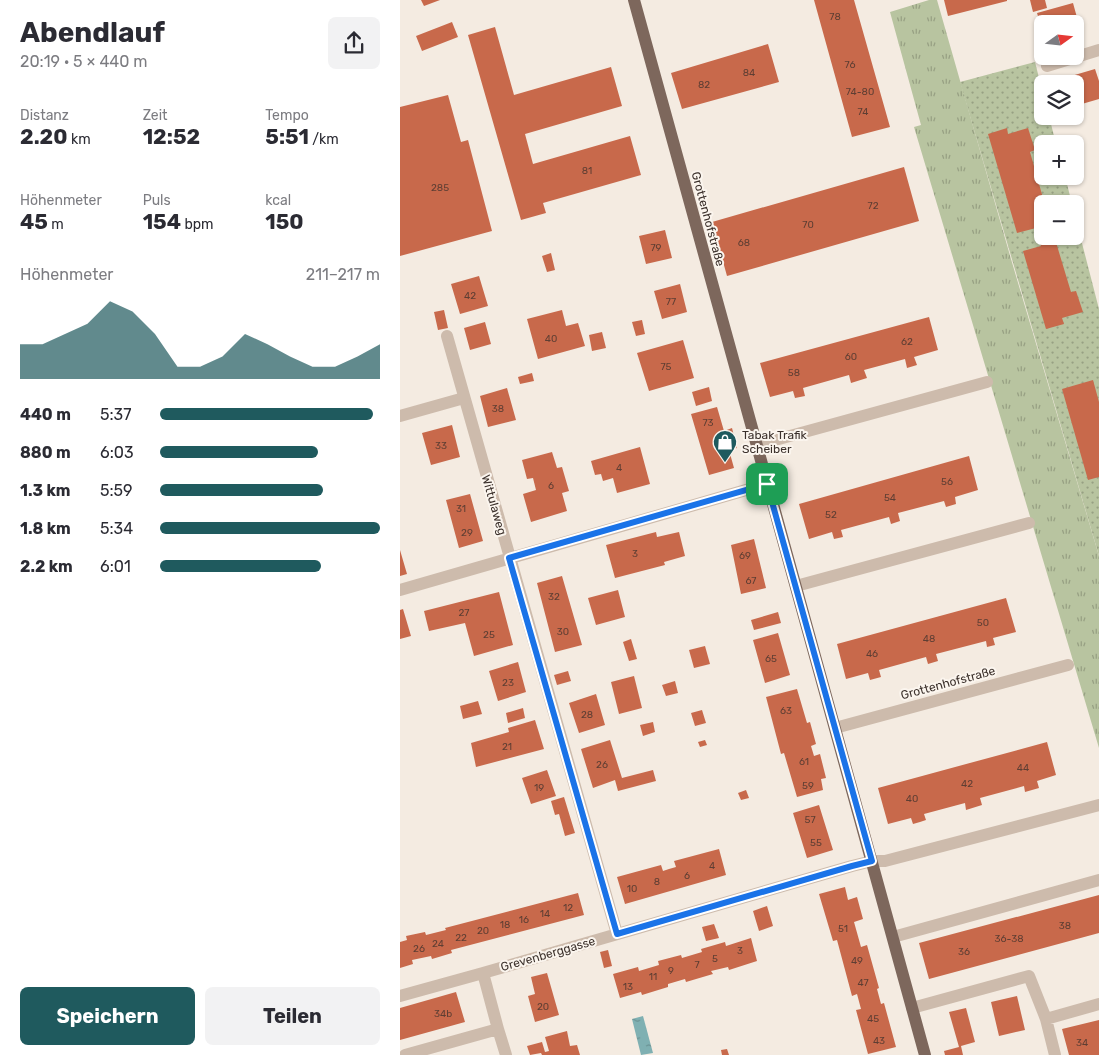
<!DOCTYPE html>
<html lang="de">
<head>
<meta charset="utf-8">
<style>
	body { margin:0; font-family:Rubik,sans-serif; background:#f2f2f3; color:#2b2b33; height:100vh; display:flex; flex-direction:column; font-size:19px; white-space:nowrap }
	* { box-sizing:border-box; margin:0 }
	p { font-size:16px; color:#7c7c81 }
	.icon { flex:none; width:28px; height:28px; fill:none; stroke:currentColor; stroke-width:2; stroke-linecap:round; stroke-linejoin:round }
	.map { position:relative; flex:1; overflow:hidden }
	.side { display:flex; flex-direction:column; background:#fff; width:400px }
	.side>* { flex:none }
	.needle { width:32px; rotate:75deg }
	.controls { position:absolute; left:634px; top:15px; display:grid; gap:10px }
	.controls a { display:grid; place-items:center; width:50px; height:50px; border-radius:8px; background:#fff; box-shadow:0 1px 4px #0004; font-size:25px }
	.pin { position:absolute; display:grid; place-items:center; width:42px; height:42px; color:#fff; margin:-21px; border-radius:10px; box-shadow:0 2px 8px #0006 }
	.round { display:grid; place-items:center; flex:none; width:52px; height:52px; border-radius:8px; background:#f2f2f3 }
	.overview { display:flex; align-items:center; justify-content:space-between; height:85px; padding:0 20px }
	h1 { font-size:28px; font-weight:700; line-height:38px }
	.figures { display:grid; grid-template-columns:repeat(3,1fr); gap:8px; height:85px; padding:5px 20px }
	.figures div { display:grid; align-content:center }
	.figures b { font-size:21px; font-weight:700 }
	.figures small { font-size:14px; font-weight:400 }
	.figures p { font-size:14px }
	.chart { height:140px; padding:10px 20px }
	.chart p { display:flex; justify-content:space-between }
	.chart svg { width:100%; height:90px; margin-top:5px; fill:#1f5a5e; opacity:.7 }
	.primary-button { display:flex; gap:10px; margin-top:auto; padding:10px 20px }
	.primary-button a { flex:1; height:58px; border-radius:8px; background:#1f5a5e; color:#fff; font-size:20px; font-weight:700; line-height:58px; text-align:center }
	.primary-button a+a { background:#f2f2f3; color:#2b2b33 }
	ul { padding:0 20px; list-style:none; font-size:16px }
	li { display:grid; grid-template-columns:80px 60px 1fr; align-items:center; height:38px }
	li i { height:12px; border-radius:6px; background:#1f5a5e }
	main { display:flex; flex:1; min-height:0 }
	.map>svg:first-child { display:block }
</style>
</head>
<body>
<main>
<section class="side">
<div class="overview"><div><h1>Abendlauf</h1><p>20:19 · 5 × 440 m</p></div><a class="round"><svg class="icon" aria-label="share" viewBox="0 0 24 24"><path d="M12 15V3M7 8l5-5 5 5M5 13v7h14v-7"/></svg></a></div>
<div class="figures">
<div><p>Distanz</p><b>2.20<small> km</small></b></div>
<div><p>Zeit</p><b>12:52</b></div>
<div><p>Tempo</p><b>5:51<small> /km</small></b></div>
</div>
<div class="figures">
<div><p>Höhenmeter</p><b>45<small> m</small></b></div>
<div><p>Puls</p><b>154<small> bpm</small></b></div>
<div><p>kcal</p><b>150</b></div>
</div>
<div class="chart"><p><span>Höhenmeter</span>211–217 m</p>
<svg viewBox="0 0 160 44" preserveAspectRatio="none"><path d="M0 44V27L10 27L20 22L30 17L40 6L50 11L60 22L70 38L80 38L90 33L100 22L110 27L120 33L130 38L140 38L150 33L160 27V44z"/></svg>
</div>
<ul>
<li><b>440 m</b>5:37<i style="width:97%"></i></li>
<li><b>880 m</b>6:03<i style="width:72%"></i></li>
<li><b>1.3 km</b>5:59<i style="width:74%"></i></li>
<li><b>1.8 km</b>5:34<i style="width:100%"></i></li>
<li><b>2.2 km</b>6:01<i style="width:73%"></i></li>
</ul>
<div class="primary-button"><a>Speichern</a><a>Teilen</a></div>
</section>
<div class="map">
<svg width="699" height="1055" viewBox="0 0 699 1055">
	<defs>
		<pattern id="grass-dots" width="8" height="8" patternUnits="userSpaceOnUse" patternTransform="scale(1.25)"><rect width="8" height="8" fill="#b8c4a0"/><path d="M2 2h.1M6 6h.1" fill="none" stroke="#97a083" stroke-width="1.8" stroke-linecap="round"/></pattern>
		<pattern id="park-tufts" width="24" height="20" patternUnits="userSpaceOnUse" patternTransform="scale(1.25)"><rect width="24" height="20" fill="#b8c4a0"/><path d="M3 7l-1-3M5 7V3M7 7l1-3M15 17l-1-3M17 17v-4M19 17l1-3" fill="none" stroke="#97a083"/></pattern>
		<pattern id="water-ripples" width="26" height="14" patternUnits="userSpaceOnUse" patternTransform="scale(1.25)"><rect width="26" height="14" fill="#7fb0b2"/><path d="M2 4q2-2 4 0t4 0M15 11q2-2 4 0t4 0" fill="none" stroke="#699091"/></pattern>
	</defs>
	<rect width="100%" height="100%" fill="#f4ebe1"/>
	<path fill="url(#grass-dots)" d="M635,62L642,90V116H649L656,144H642V176H665L672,204H642V236H675V216L699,309V556L560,82Z"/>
	<path fill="url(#park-tufts)" d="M529,0H537L611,259L699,556V748L514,127L521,125L490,12Z"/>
	<path fill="url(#water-ripples)" d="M243,1016L253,1053L241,1055L232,1019Z"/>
	<path fill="#c8694b" d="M21,0H40L24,6Z
		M414,0H454L490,127L452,137Z
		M544,0H607V1L548,16Z
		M630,0H645L647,8L633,12Z
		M673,3L681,32L675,34V24H642V29L637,13Z
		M52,22L58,37L22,51L16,36Z
		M95,27L114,95L211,67L222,106L125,134L133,164L230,136L241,175L143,203L146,213L121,220L68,35Z
		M368,44L379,82L282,109L271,73Z
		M695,69L699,81V99L675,106V84H663L661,79Z
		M48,95L61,142L68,140L92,231L0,256V107Z
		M607,128L608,134L628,128L635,150L630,152L643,198L649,196L651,204H642V230L637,231L636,228L617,233L588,134Z
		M504,167L519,221L327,276L312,222Z
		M265,230L272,258L246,264L239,236Z
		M655,239L671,292L676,291L683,312L662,318L664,324L646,329L623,251L641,246L640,243Z
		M151,253L155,270L147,272L142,256Z
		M79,276L88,306L60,314L51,284Z
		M280,284L287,312L262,319L254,291Z
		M44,310L48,328L38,330L34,312Z
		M162,310L166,326L178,323L185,346L138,359L127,319Z
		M529,317L538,350L514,357L517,365L507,368L505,359L464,370L467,378L451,383L449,375L403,388L405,396L395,398L393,391L370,397L360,363Z
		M242,320L245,334L236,336L232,322Z
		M85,322L91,344L70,350L64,328Z
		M202,332L206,348L192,351L189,335Z
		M283,340L294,378L249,391L237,353Z
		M132,373L134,381L120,384L118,377Z
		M693,380L699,402V477L688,480L662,389Z
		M309,387L312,401L296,406L292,392Z
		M107,388L116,420L88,427L80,396Z
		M317,407L324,431L332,428L337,448L329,450L334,468L309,475L291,414Z
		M52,425L60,457L31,465L22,433Z
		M240,447L250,484L217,493L213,478L203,481L201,474L195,475L191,461Z
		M152,452L157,468L162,467L169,491L162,493L167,511L131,522L123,494L136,490L133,478L127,479L122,460Z
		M569,456L578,490L555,497L556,504L546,507L544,501L498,513L500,521L491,524L489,517L441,530L443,537L434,539L432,532L409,539L399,504Z
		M70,494L83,541L59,548L46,500Z
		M256,532L257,537L279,532L285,556L264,562L265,565L215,578L206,545Z
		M354,539L366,588L341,594L331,545Z
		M0,550L7,574L0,576Z
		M162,576L182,645L155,652L137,583Z
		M218,590L225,617L196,625L188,598Z
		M99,592L113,645L74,656L65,623L29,631L24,611Z
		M606,598L616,632L593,638L595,645L587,647L586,641L536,654L538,661L528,664L526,657L479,670L481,677L470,680L468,673L446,679L437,644Z
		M3,609L11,636L0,639V610Z
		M378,612L381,623L354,630L351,620Z
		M378,633L390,675L365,683L353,640Z
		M231,639L237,659L229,661L223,642Z
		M305,646L310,664L294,668L289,650Z
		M118,662L126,692L98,701L89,671Z
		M168,671L171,681L157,685L154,675Z
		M234,676L242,708L219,714L211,682Z
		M275,681L278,693L266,696L262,685Z
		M397,689L407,723L410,722L416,744L411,746L414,756L420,754L426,778L421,779L423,790L397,797L384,753L381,754L366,697Z
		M196,694L205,725L179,733L169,703Z
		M78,701L82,714L63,719L60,706Z
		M123,708L125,718L108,723L106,713Z
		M302,710L306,723L295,726L291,713Z
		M135,720L144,749L76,767L71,743L109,732L108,728Z
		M253,722L255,732L243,736L240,725Z
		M210,740L222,778L253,770L256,781L218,791L215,780L193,788L181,749Z
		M305,740L307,745L300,747L298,742Z
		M647,742L656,775L637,781L639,788L625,792L624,786L580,798L582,805L566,810L565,803L524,814L526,820L520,822L513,824L511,818L488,824L478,788Z
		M147,770L156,796L131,804L122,778Z
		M346,790L349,798L341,800L338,793Z
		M164,797L175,833L165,836L159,814L155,815L151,801Z
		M419,805L433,850L407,858L393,813Z
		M319,849L326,875L225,904L217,877L261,865L263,871L269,869L276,867L274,861Z
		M445,887L448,900L457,897L463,919L454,922L461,947L467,945L479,988L477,989L481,1004L484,1003L496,1047L468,1054L456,1010L461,1009L457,994L452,996L437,940L433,941L419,894Z
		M178,893L184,915L51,950L52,953L32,959L31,956L12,960L13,964L0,968V942L7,940L6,936L25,932L26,935L46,930L45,928Z
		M699,895V933L529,979L519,943Z
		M367,906L373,926L359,931L353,911Z
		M314,924L319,938L306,941L302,927Z
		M351,938L357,961L329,970L328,967L311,971L313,974L286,982L285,979L268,984V987L242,995L241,992L220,998L213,974L238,967L239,971L259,965L258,961L281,955L282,958L302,952L301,949L325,942L326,946Z
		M208,950L212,966L204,968L200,952Z
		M147,973L159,1015L135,1022L128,996L135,994L131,977Z
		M56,992L65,1022L0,1040V1008Z
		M617,996L625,1030L599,1036L591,1002Z
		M566,1008L575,1042L561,1046L563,1055H545L544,1051L559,1047L549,1012Z
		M699,1020V1055H669L662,1029Z
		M167,1031L170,1046L177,1045L180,1055H142L141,1053L130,1055L127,1046L142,1042L145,1052L149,1051L145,1037Z
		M327,1049L329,1055H322L321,1050Z"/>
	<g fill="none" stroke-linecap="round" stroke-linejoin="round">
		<path stroke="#cdbbac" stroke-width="12" d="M647,66L699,50
			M47,336L217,934
			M0,416L64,398
			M357,445L587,382
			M396,586L629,523
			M0,590L367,484
			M435,728L668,665
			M493,937L699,880
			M83,973L452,866L472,861H485L699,805
			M0,996L83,973L98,1029L5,1055
			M512,1008L629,976L646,1019L699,1004
			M646,1019L655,1055
			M98,1029L106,1055"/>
		<path stroke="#7d675c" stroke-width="12" d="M234,0L525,1055"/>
	</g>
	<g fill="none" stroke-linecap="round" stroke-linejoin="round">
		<g stroke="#fff" stroke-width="10">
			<path id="route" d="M367,484L472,861L452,866L217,934L109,558Z"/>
		</g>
		<use href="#route" stroke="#1a73e8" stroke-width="6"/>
	</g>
	<defs>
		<g id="shop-pin" transform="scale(1.25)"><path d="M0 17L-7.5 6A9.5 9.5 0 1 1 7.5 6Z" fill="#1f5a5e" stroke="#fbf5ee"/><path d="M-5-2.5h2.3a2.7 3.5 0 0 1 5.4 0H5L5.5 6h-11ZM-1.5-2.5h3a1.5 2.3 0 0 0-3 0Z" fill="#fff"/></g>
	</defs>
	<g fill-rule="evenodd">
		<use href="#shop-pin" x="325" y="442"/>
	</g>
	<g text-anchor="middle" stroke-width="4" stroke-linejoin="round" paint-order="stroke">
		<g font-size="10" fill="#5e3e33">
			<text x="435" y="20">78</text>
			<text x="450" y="68">76</text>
			<text x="349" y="76">84</text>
			<text x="304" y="88">82</text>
			<text x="460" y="95">74-80</text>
			<text x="463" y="115">74</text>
			<text x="187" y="174">81</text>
			<text x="40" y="191">285</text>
			<text x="473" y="209">72</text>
			<text x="408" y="228">70</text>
			<text x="344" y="246">68</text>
			<text x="256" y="251">79</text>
			<text x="70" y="299">42</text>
			<text x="271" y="305">77</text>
			<text x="151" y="342">40</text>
			<text x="507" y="345">62</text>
			<text x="451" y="360">60</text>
			<text x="266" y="370">75</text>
			<text x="394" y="376">58</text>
			<text x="98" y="412">38</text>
			<text x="308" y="426">73</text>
			<text x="41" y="449">33</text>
			<text x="219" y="471">4</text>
			<text x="547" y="485">56</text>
			<text x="151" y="489">6</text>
			<text x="490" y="501">54</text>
			<text x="61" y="512">31</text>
			<text x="431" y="518">52</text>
			<text x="67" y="536">29</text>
			<text x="235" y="557">3</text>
			<text x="345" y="559">69</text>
			<text x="351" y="584">67</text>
			<text x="154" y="600">32</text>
			<text x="64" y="616">27</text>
			<text x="583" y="626">50</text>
			<text x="163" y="635">30</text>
			<text x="89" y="638">25</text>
			<text x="529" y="642">48</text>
			<text x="472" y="657">46</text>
			<text x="371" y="662">65</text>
			<text x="108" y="686">23</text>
			<text x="386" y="714">63</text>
			<text x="187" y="718">28</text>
			<text x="107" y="750">21</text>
			<text x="404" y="765">61</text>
			<text x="202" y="768">26</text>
			<text x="623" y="771">44</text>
			<text x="567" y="787">42</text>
			<text x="408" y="789">59</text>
			<text x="139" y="791">19</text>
			<text x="512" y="802">40</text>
			<text x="410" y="823">57</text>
			<text x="416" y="846">55</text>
			<text x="312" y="869">4</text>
			<text x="287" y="879">6</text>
			<text x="257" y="885">8</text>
			<text x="232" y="892">10</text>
			<text x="168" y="911">12</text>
			<text x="145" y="917">14</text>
			<text x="124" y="923">16</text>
			<text x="105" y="928">18</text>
			<text x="665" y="929">38</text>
			<text x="443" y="932">51</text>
			<text x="83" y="934">20</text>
			<text x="61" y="941">22</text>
			<text x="609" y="942">36-38</text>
			<text x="38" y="947">24</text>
			<text x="19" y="952">26</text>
			<text x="340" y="954">3</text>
			<text x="564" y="955">36</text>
			<text x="315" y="962">5</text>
			<text x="457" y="964">49</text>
			<text x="297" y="968">7</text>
			<text x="271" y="974">9</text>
			<text x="253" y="980">11</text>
			<text x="463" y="986">47</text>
			<text x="228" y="990">13</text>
			<text x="143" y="1010">20</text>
			<text x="43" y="1017">34b</text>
			<text x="473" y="1022">45</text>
			<text x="479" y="1044">43</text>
			<text x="682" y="1046">34</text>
		</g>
		<g font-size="12" fill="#3b302b" stroke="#fbf5ee">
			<text transform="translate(308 219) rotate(75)" y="4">Grottenhofstraße</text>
			<text transform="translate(94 505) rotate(74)" y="4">Wittulaweg</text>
			<text transform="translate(548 683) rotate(-15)" y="4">Grottenhofstraße</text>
			<text transform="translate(148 954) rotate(-16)" y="4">Grevenberggasse</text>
		</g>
		<g font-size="12" fill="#3b302b" stroke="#fbf5ee" text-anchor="start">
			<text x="342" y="439">Tabak Trafik<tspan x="342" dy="14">Scheiber</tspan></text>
		</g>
	</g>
</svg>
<div class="controls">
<a><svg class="needle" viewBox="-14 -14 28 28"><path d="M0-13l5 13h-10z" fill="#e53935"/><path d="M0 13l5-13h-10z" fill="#7c7c81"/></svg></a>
<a><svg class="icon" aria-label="layers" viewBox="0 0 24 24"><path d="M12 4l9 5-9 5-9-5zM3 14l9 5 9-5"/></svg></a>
<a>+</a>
<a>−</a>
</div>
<div class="pin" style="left:367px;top:484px;background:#1e9e55"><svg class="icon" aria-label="arrive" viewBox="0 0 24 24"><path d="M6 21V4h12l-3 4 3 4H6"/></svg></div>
</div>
</main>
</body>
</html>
